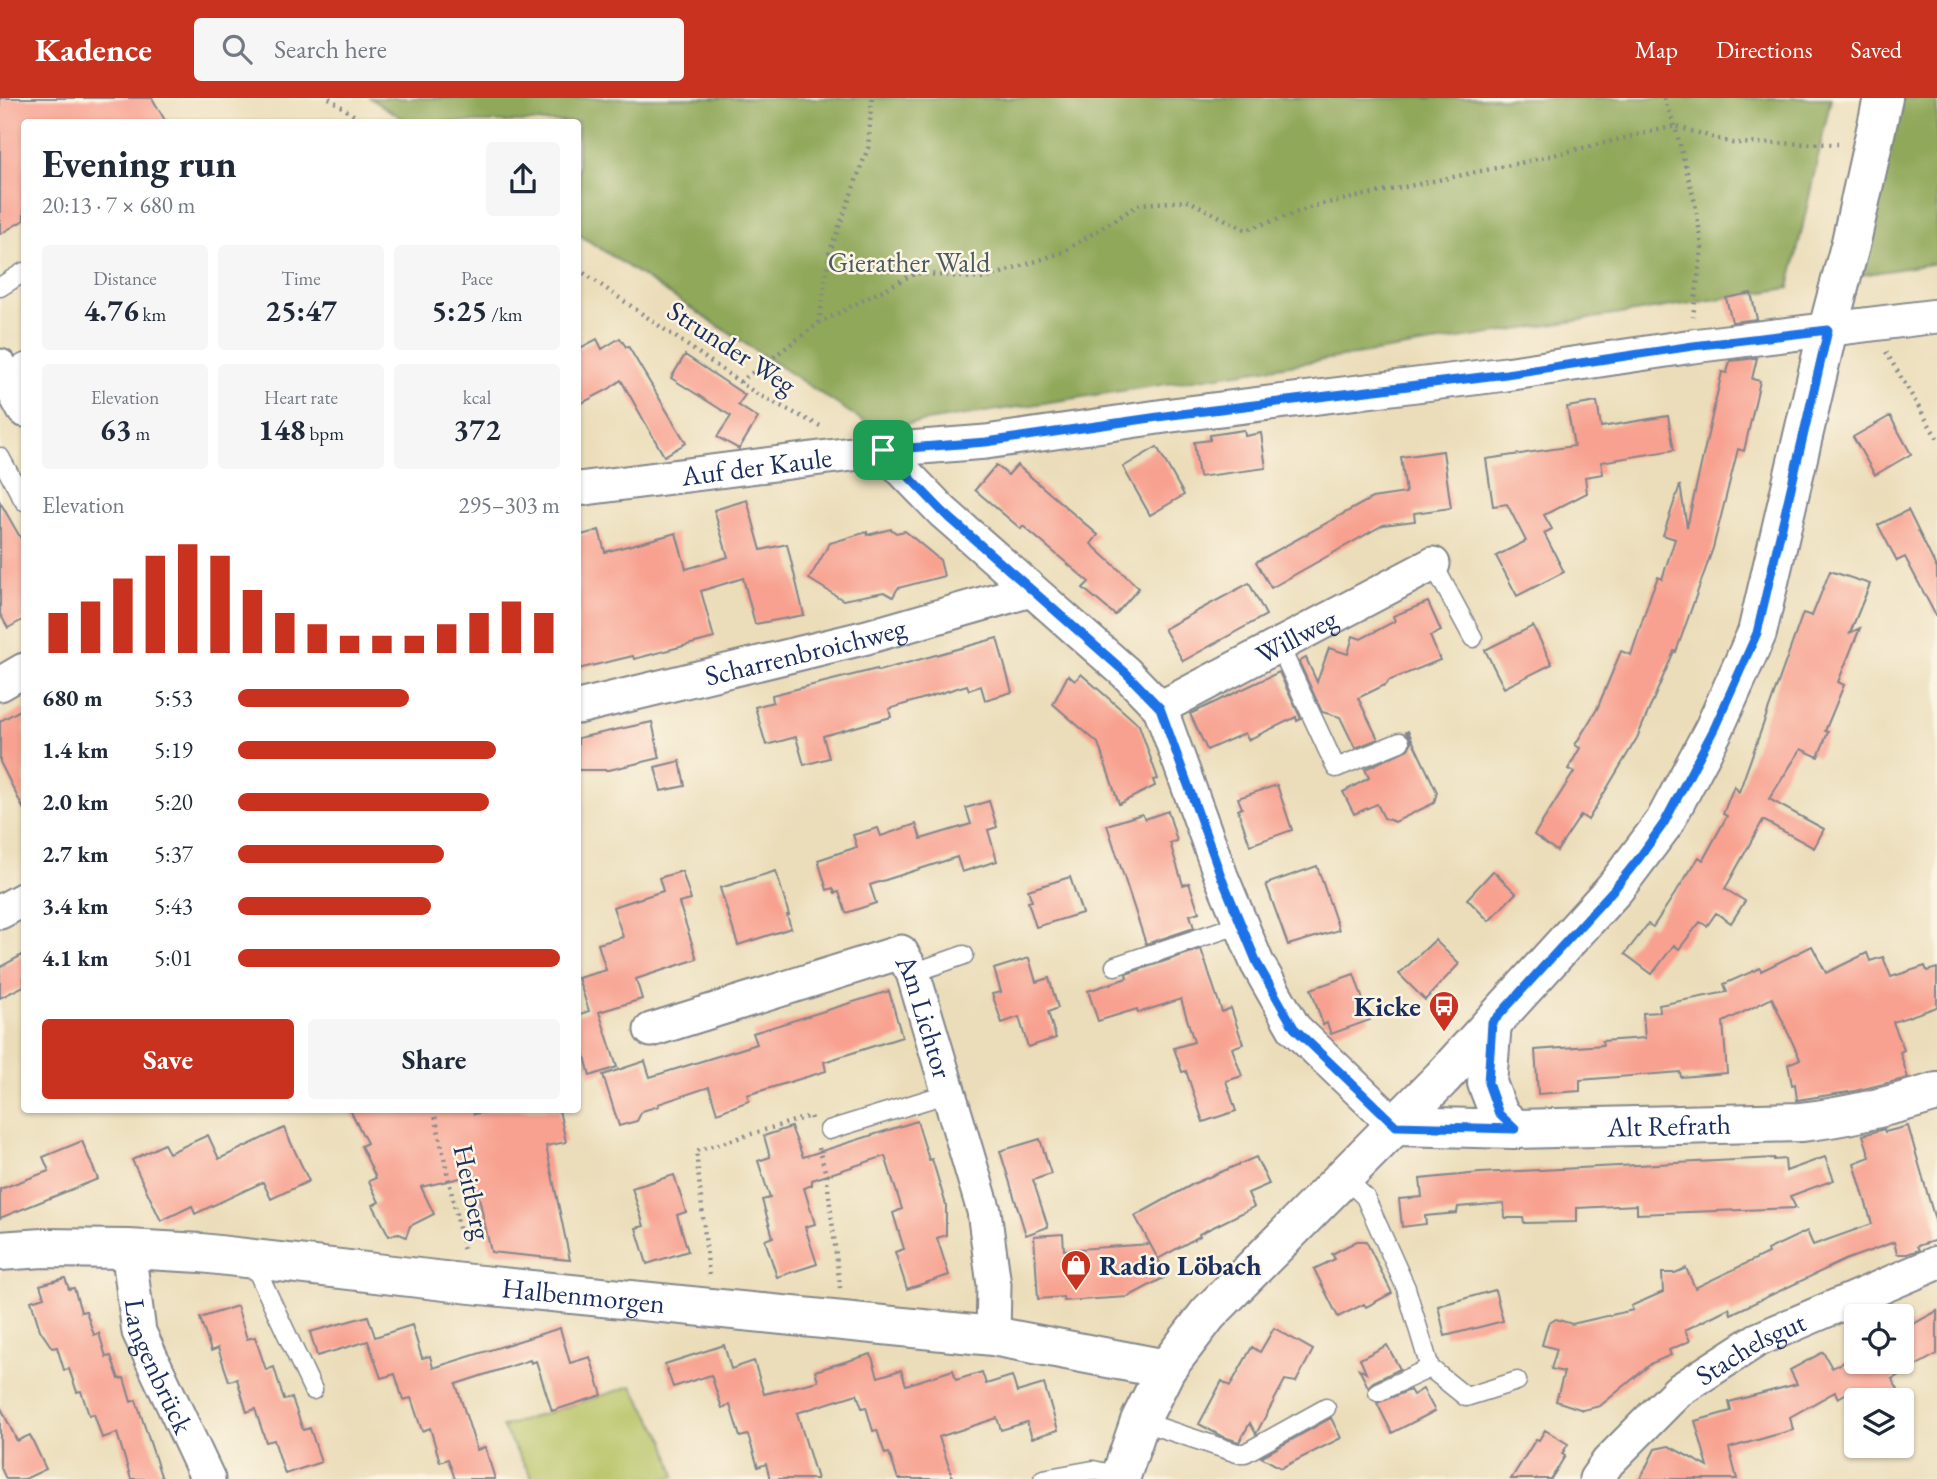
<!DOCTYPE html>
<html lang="en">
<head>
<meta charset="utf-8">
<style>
	body { margin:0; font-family:"EB Garamond",serif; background:#f6f6f7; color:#1f2937; height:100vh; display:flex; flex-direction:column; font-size:26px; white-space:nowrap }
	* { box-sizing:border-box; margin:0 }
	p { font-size:23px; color:#747a83 }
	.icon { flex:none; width:38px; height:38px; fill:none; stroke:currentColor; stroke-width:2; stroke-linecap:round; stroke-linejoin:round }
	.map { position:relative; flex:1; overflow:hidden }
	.drawer { position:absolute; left:21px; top:21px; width:560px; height:994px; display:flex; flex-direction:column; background:#fff; border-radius:7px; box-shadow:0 2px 5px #0004 }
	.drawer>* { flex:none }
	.controls { position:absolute; left:1844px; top:1206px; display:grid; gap:14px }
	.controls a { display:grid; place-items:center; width:70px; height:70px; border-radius:7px; background:#fff; box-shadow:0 2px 5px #0004; font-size:35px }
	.pin { position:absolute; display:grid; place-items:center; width:60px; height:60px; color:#fff; margin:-30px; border-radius:14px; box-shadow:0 4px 10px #0006 }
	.round { display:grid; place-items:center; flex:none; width:74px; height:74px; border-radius:7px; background:#f6f6f7 }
	.headline { display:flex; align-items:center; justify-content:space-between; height:119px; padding:0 21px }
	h1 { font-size:38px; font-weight:700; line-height:52px }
	.metrics { display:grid; grid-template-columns:repeat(3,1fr); gap:10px; height:119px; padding:7px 21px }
	.metrics div { display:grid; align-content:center; border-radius:7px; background:#f6f6f7; text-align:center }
	.metrics b { font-size:30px; font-weight:700 }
	.metrics small { font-size:19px; font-weight:400 }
	.metrics p { font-size:19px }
	.chart { height:196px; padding:14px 21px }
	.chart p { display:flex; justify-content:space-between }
	.chart svg { width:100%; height:126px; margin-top:7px; stroke:#c8321e; stroke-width:6 }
	.cta { display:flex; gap:14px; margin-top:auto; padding:14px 21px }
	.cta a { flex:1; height:80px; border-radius:7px; background:#c8321e; color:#fff; font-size:28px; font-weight:700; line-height:80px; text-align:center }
	.cta a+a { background:#f6f6f7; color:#1f2937 }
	ul { padding:0 21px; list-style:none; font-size:23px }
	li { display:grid; grid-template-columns:112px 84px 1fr; align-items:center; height:52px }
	li i { height:18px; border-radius:9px; background:#c8321e }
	header { display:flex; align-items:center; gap:42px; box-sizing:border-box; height:98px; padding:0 35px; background:#c8321e; color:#fff }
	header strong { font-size:33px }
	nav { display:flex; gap:38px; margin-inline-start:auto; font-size:24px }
	.search { width:490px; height:63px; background:#f6f6f7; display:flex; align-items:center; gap:18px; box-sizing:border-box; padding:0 24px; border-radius:7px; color:#747a83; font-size:26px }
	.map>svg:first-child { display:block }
</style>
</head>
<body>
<header>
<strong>Kadence</strong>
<div class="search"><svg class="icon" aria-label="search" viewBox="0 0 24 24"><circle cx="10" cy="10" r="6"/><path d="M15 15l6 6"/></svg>Search here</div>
<nav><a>Map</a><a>Directions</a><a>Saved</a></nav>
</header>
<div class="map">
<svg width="1937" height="1381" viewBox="0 0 1937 1381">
	<rect width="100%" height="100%" fill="#fcf5e5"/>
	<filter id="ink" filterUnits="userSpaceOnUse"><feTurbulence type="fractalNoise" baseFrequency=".0143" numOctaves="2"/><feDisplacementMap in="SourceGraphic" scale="14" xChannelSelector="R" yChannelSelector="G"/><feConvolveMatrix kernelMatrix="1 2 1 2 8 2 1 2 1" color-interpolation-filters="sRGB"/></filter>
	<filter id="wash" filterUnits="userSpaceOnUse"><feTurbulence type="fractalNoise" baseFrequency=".00686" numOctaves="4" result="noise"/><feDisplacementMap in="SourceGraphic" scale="28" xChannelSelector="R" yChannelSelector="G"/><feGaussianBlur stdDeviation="1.57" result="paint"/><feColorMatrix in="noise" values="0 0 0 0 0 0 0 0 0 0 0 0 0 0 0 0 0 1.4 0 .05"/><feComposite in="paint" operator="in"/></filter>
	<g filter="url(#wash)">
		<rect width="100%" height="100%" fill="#ebddb9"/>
		<path fill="#b6c264" stroke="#687861" stroke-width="2" d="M632,1288L665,1343L675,1378L666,1381H533L502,1329Z"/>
		<path fill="#90a85a" stroke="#566c5c" stroke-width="2" d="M370,0H1831L1789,190L875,331L578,136V24H408Z
			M1901,0H1937V165L1861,177Z"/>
		<g id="blocks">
			<path fill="#f8a190" d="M0,0H152L166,24H24V122L0,136Z
				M1751,195L1757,221L1732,224L1726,200Z
				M620,240L626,249L628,248L686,345L664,358L621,282L609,291L578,307V251L597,241L602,251Z
				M685,257L745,297L738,307L758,320L739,351L717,339L731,318L671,280Z
				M1757,260L1752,281L1760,283L1744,353L1738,351L1713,450L1676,554L1674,553L1637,640L1588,722L1581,717L1557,753L1534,737L1574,674L1568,671L1580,650L1575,647L1597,611L1621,553L1631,557L1652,493L1658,479L1662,481L1675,441L1663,437L1680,387L1687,429L1722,274L1727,275L1730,263Z
				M1597,304L1601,329L1668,318L1674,352L1601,364L1603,376L1585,379L1587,395L1544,417L1552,431L1544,435L1564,474L1517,498L1496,458L1526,443L1507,406L1493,408L1486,361L1574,348L1567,309Z
				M1890,318L1911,356L1875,377L1853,339Z
				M1244,332L1245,338L1261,335L1266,370L1199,379L1194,344L1210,342V337Z
				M1157,349L1184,397L1150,417L1123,369Z
				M1443,353L1451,410L1414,415L1415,423L1383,427L1271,490L1256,464L1372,400L1406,395L1401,359Z
				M996,367L1008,377L1017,367L1098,437L1091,446L1139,490L1115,517L1083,490L1089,484L1023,428L1021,431L975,392Z
				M747,402L761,452L787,446L804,517L755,526L743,480L701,493L714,540L634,561L633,558L578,571V438L599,432L605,454L676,435L686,471L728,459L714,412Z
				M0,404L24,446V521L8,530L0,516Z
				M1908,412L1937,471V520L1905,459L1897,463L1878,427Z
				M891,431L896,435L905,433L940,462L944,478L898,490L893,499L884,494L843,502L809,481L830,445L867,434V437Z
				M1830,473L1870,486L1850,535L1860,530L1838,584L1844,587L1825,633L1828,634L1818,659L1801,651L1769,701L1824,731L1814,750L1763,722L1725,791L1745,803L1731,825L1716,815L1707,828L1700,824L1679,851L1674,847L1652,876L1625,856L1648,826L1653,829L1699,759L1703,762L1727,718L1723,716L1734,688L1739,694L1803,515L1812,518Z
				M1249,485L1266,517L1183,563L1164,531Z
				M1428,504L1441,533L1430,538L1440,562L1388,583L1387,586L1358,600L1378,641L1355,650L1340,619L1322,614L1299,564L1306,560L1317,584L1329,550L1348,556L1353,538L1361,541L1395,523L1393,518Z
				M1533,528L1552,566L1504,590L1485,552Z
				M997,540L1012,594L985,602L981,588L969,592L967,587L889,611L891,619L823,638L829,660L804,667L796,639L766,647L755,609L773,604L772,597L877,571L878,573Z
				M1279,574L1301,621L1297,623L1296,619L1248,642L1245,635L1207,652L1190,616Z
				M1081,576L1139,627L1158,681L1153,682L1155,688L1119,706L1098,645L1053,606L1068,577L1075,583Z
				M24,610V712L0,664V623Z
				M652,624L660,660L609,672H578V640Z
				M1408,633L1437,694L1434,705L1395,724L1384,720L1377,706L1354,716L1343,694L1369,680L1365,671L1408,651L1411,645L1410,639L1406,634Z
				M680,663L685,688L661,693L655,669Z
				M1277,687L1292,732L1250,747L1238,712L1242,710L1238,700Z
				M989,703L997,729L988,732L997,763L962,774L957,759L870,787L876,805L846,815L839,794L835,795L833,790L827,792L818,762L857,749L853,737L878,730L881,738L916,726L921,741L971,726L966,710Z
				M1168,713L1177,743L1170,745L1183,787L1189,785L1199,814L1190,817L1194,830L1146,846L1107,727L1142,716L1145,721Z
				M1317,768L1339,832L1288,847L1266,786Z
				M682,773L691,802L679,805L697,861L636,881L642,901L599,914L617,969L590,978L578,930V917L589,913L578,880L606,872L598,846L623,839L613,809L663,793L659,780Z
				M776,773L789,817H787L791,830L738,847L720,790Z
				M1493,773L1516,795L1489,823L1467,801Z
				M1070,779L1082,815L1036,829L1028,804L1032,803L1028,792Z
				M1435,842L1459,866L1425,902L1399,876Z
				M1812,848L1826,875L1867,855L1870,863L1883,859L1891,879L1925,868L1927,873L1937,870V909L1893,924L1904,952L1900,954L1908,980L1855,993L1797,1002L1795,986L1792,987L1788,966L1800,961L1772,900L1723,924L1727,975L1681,979L1680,974L1580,982V993L1538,996L1535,952L1603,947L1602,943L1645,940L1643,915L1660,914L1659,907L1727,894L1724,886L1760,870L1761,873Z
				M1201,851L1222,914L1231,910L1243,946L1232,950L1242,978L1226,983L1236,1013L1203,1024L1186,973L1182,974L1174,950L1194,944L1181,901L1138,915L1137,911L1098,923L1088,893L1127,880L1126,876Z
				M24,856V888L0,900V869Z
				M1029,860L1036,884L1049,880L1058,910L1048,914L1056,940L1028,949L1019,919L1002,925L992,896L1001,894L994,871Z
				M1354,876L1370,922L1331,936L1327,925L1323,927L1311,891Z
				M889,893L902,939L824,964L826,973L747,997L749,1003L717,1015L709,989L658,1006L659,1008L642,1013L637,1023L619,1028L603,977L645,963L650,979L757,946L753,935Z
				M350,1012H473L474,1016L497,1012H559L566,1044L546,1048L570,1162L491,1154L474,1077L421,1089L434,1116L410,1128L406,1139L397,1135L389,1138L373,1107L379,1104L369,1083L376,1080L361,1048L367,1045Z
				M917,1023L929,1062L932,1061L946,1107V1137L937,1140L949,1177L907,1191L895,1154L904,1151L893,1115L902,1111L885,1058L812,1082V1087L804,1090L815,1126L805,1129L817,1166L777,1179L765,1142L773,1139L762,1102L770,1100L758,1063L770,1059L764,1038L791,1029L803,1059Z
				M1908,1028L1937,1129V1142L1917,1148L1919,1152L1907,1156H1897L1894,1144L1845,1162L1731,1216L1729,1210L1685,1232L1690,1243L1669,1252L1671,1257L1652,1265L1600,1308L1583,1312L1556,1303L1564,1274L1551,1271L1557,1251L1542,1247L1548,1226L1556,1221L1572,1226L1633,1212L1631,1208L1663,1194L1662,1175H1675L1686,1170L1695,1190L1768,1155L1767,1152L1807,1133L1813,1147L1872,1126L1854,1065L1870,1059L1863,1037L1884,1031L1885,1034Z
				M284,1030L309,1083L271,1101L263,1084L195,1116L192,1108L161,1123L132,1062L164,1046L169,1055L208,1037L219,1061Z
				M1040,1041L1051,1076L1033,1082L1048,1129L1026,1137L1000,1053Z
				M82,1043L98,1081L0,1120V1091L49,1073L43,1059Z
				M1256,1059L1269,1086L1248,1095L1254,1109L1199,1136L1200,1138L1158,1161L1135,1118L1195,1085Z
				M1825,1059L1834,1082L1790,1098L1796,1110L1637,1116V1107L1577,1110V1124L1524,1125L1523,1120H1505L1504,1105L1458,1109L1457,1115L1425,1118L1426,1126L1402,1129L1399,1101L1422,1099L1420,1081L1480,1075L1774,1060V1062L1785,1061L1786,1073Z
				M674,1077L686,1114L677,1117L688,1153L647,1166L636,1130L644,1128L632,1090Z
				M1063,1136L1064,1152L1150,1146L1167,1178L1128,1199L1064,1203L1063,1199L1038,1201L1034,1138Z
				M1357,1143H1366L1392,1195L1366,1209L1364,1206L1338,1219L1314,1171L1335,1161L1332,1156Z
				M65,1180L69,1191L74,1190L81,1214L86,1213L94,1237L99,1235L106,1259L111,1258L119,1281L124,1280L131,1304L136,1302L162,1381H131L117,1335L102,1340L94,1316L89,1317L81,1293L77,1294L69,1271L64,1272L57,1249L52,1250L40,1232L31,1203L44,1199L40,1187Z
				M1495,1192L1503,1223L1445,1238L1438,1208Z
				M237,1208L247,1241L255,1239L266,1272L274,1269L284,1302L292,1300L303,1332L310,1330L321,1364L285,1376L274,1342L266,1344L255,1311L247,1314L237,1281L229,1283L218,1250L211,1253L200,1220Z
				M1937,1213V1256L1892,1281L1898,1292L1879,1302H1858L1852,1292L1838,1300L1835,1294L1790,1319L1793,1332L1729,1350L1737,1381H1640L1655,1351L1669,1348L1708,1369L1695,1323L1731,1313L1729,1304L1797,1286L1790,1272L1823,1254L1832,1270L1844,1264H1902V1232Z
				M368,1218L375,1239L412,1227L422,1260L430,1258L433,1270L560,1230L570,1265L590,1259L602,1297L552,1313L536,1263L531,1265L530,1262L456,1286L477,1352L485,1349L495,1381H455L448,1361L440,1364L430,1330L422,1333L411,1300L403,1302L395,1276L381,1280L368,1243L317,1258L310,1234Z
				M1274,1230L1313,1252L1296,1284L1285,1282L1256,1336L1250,1325L1239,1344L1221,1338L1199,1326L1222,1283L1230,1288L1252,1249L1260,1254Z
				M724,1247L731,1271L754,1263L764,1296L818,1283L815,1273L871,1256L878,1279L901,1272L906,1287L953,1272L956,1282L982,1274L986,1286L1012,1278L1017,1294L1044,1286L1058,1332L1032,1340L1027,1324L1001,1332L997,1320L939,1339L953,1381H898L889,1355L885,1356L877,1332L873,1333L866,1309L862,1310L857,1296L797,1315L817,1381H770L766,1366L758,1369L748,1337L740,1339L730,1307L722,1310L711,1277L673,1289L665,1266Z
				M1387,1247L1400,1271L1373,1284L1368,1289L1359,1271L1366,1275L1360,1261Z
				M1423,1291L1435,1313L1392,1335L1377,1305L1410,1292L1413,1297Z
				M0,1308L17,1343L30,1337L46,1371L25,1381H6L0,1368Z
				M1331,1320L1341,1340L1281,1370L1261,1359Z
				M1545,1332L1568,1346L1562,1356L1565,1358L1551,1381H1511L1536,1341L1539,1342Z"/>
		</g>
	</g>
	<g filter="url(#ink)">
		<use href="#blocks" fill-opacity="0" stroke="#83868c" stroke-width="2"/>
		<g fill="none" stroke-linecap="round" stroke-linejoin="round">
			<g stroke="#83868c" stroke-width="21">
				<path id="service" d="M0,189L24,174
					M5,276L24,265
					M0,359L24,403
					M1433,466L1473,540
					M1279,547L1336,670L1400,644
					M1115,868L1241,826
					M913,875L964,857
					M829,1032L949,995
					M1344,1079L1365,1099L1406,1190L1430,1270
					M252,1162L313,1292
					M1378,1294L1430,1270L1466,1299L1517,1283
					M1140,1323L1237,1355H1245L1326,1310
					M1043,1381L1093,1372L1120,1378"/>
			</g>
			<g stroke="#83868c" stroke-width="37">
				<g id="minor">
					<path d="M0,268L24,312"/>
					<path d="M883,352L942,413L1126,575L1160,610L1221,778L1241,826L1257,865L1294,930L1396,1028"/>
					<path id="s1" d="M578,391L883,352L986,344L1172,317L1506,276L1693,248L1937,218"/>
					<path d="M0,586L24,572"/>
					<path id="s2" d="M578,609L867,539L1031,492"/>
					<path id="s3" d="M1160,610L1433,466"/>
					<path d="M0,814L24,801"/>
					<path id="s4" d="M651,932L901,854L913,875L984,1113L994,1187L993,1238"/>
					<path id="s5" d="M128,1151L139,1234L208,1381"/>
					<path id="s6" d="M1596,1381L1608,1364L1678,1293L1757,1242L1937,1165"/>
				</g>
			</g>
			<g stroke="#83868c" stroke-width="42">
				<g id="tertiary">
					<path d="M1492,925L1487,985L1499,1016L1515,1031"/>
					<path id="s7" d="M1396,1028L1515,1031L1801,1024C1848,1019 1891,1008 1937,994"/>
					<path id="s8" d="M0,1153L43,1150L128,1151L201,1155L471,1186L993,1238L1166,1271"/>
				</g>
			</g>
			<g stroke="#83868c" stroke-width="42">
				<path id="secondary" d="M1120,1381L1140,1323L1166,1271L1208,1216L1442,980L1615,790L1664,725L1714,631L1757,535L1828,231L1851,144L1883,0"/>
			</g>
			<path stroke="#83868c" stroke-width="4.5" stroke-dasharray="2 5" stroke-linecap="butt" d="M329,0L363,24
				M1664,0L1675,28L1695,105L1702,148L1693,219
				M578,171L757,296L820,328
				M819,225L829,156L868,50L872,0
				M1886,254L1937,340
				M740,284L819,225L916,175L984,181L1063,154L1140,106L1189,103L1246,132L1318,107L1520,65L1675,28L1732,45L1838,46
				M434,1012L464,1154
				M819,1050L827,1081L840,1190
				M709,1177L696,1053L810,1018L811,1021"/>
			<use href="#service" stroke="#fff" stroke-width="18"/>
			<use href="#minor" stroke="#fff" stroke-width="33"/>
			<use href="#tertiary" stroke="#fff" stroke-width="38"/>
			<use href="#secondary" stroke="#fff" stroke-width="38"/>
		</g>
	</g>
	<g fill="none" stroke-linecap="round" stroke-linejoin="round" filter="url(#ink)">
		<g stroke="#fff" stroke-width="14">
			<path id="route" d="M1828,232L1757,535L1714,631L1664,725L1639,760L1615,790L1492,925L1488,985L1499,1016L1515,1031L1396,1028L1294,930L1257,865L1221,778L1160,610L1126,575L942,413L883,352L986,344L1172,317L1506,276L1693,248Z"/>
		</g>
		<use href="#route" stroke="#1a73e8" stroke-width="9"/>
	</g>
	<defs>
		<g id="bus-pin" transform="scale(1.575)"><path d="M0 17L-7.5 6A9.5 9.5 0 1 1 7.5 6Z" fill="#c8321e" stroke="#fcf5e5"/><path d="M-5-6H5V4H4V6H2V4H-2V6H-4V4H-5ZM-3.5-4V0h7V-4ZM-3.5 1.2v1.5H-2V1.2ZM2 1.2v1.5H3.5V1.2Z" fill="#fff"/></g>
		<g id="shop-pin" transform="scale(1.575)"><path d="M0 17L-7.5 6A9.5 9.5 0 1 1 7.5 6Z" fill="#c8321e" stroke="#fcf5e5"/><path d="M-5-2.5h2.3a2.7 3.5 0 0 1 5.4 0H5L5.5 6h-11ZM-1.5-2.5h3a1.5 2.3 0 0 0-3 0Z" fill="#fff"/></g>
	</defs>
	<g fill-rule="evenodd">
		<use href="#bus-pin" x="1444" y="908"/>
		<use href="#shop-pin" x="1076" y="1167"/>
	</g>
	<g text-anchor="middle" stroke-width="5" stroke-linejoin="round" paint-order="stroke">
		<g font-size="28" fill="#4a5b60" stroke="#fcf5e5">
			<text x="909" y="174">Gierather Wald</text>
		</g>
		<g font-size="28" fill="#1b2f5e" stroke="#fcf5e5">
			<text transform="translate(732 249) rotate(33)" y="10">Strunder Weg</text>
			<text dy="10" stroke="none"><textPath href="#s1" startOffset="180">Auf der Kaule</textPath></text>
			<text dy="10" stroke="none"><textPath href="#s3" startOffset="154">Willweg</textPath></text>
			<text dy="10" stroke="none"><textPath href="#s2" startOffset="234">Scharrenbroichweg</textPath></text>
			<text dy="10" stroke="none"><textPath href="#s4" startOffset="331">Am Lichtor</textPath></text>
			<text dy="10" stroke="none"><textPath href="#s7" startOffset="273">Alt Refrath</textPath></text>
			<text transform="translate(473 1094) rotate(78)" y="10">Heitberg</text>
			<text dy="10" stroke="none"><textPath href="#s8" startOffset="586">Halbenmorgen</textPath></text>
			<text dy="10" stroke="none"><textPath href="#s6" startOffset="205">Stachelsgut</textPath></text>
			<text dy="10" stroke="none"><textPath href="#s5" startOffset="122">Langenbrück</textPath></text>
		</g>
		<g font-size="28" font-weight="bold" fill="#1b2f5e" stroke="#fcf5e5" text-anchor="end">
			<text x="1421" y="918">Kicke</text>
			<text x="1099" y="1177" text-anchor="start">Radio Löbach</text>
		</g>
	</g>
</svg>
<div class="controls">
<a><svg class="icon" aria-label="locate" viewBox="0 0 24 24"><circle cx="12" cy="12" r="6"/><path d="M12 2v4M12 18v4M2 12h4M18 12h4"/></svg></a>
<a><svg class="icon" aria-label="layers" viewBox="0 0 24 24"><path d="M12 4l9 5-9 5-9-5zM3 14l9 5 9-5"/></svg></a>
</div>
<div class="pin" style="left:883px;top:352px;background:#1e9e55"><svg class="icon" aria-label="arrive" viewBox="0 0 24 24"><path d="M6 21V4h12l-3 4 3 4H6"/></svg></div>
<section class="drawer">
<div class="headline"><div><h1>Evening run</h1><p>20:13 · 7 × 680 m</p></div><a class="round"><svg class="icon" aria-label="share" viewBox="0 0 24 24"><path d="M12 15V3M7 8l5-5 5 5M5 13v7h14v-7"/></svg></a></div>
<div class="metrics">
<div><p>Distance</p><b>4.76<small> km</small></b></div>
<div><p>Time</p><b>25:47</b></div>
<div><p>Pace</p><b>5:25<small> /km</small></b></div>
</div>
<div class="metrics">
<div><p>Elevation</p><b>63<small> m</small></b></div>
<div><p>Heart rate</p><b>148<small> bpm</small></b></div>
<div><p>kcal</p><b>372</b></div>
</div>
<div class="chart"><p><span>Elevation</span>295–303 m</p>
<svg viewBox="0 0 160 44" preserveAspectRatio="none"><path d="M5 44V30M15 44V26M25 44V18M35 44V10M45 44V6M55 44V10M65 44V22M75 44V30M85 44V34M95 44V38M105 44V38M115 44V38M125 44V34M135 44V30M145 44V26M155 44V30"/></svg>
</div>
<ul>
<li><b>680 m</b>5:53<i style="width:53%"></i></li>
<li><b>1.4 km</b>5:19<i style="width:80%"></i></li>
<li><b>2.0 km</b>5:20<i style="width:78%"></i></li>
<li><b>2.7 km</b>5:37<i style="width:64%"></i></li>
<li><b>3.4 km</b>5:43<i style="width:60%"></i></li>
<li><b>4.1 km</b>5:01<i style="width:100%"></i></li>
</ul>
<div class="cta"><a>Save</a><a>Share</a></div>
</section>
</div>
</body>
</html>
